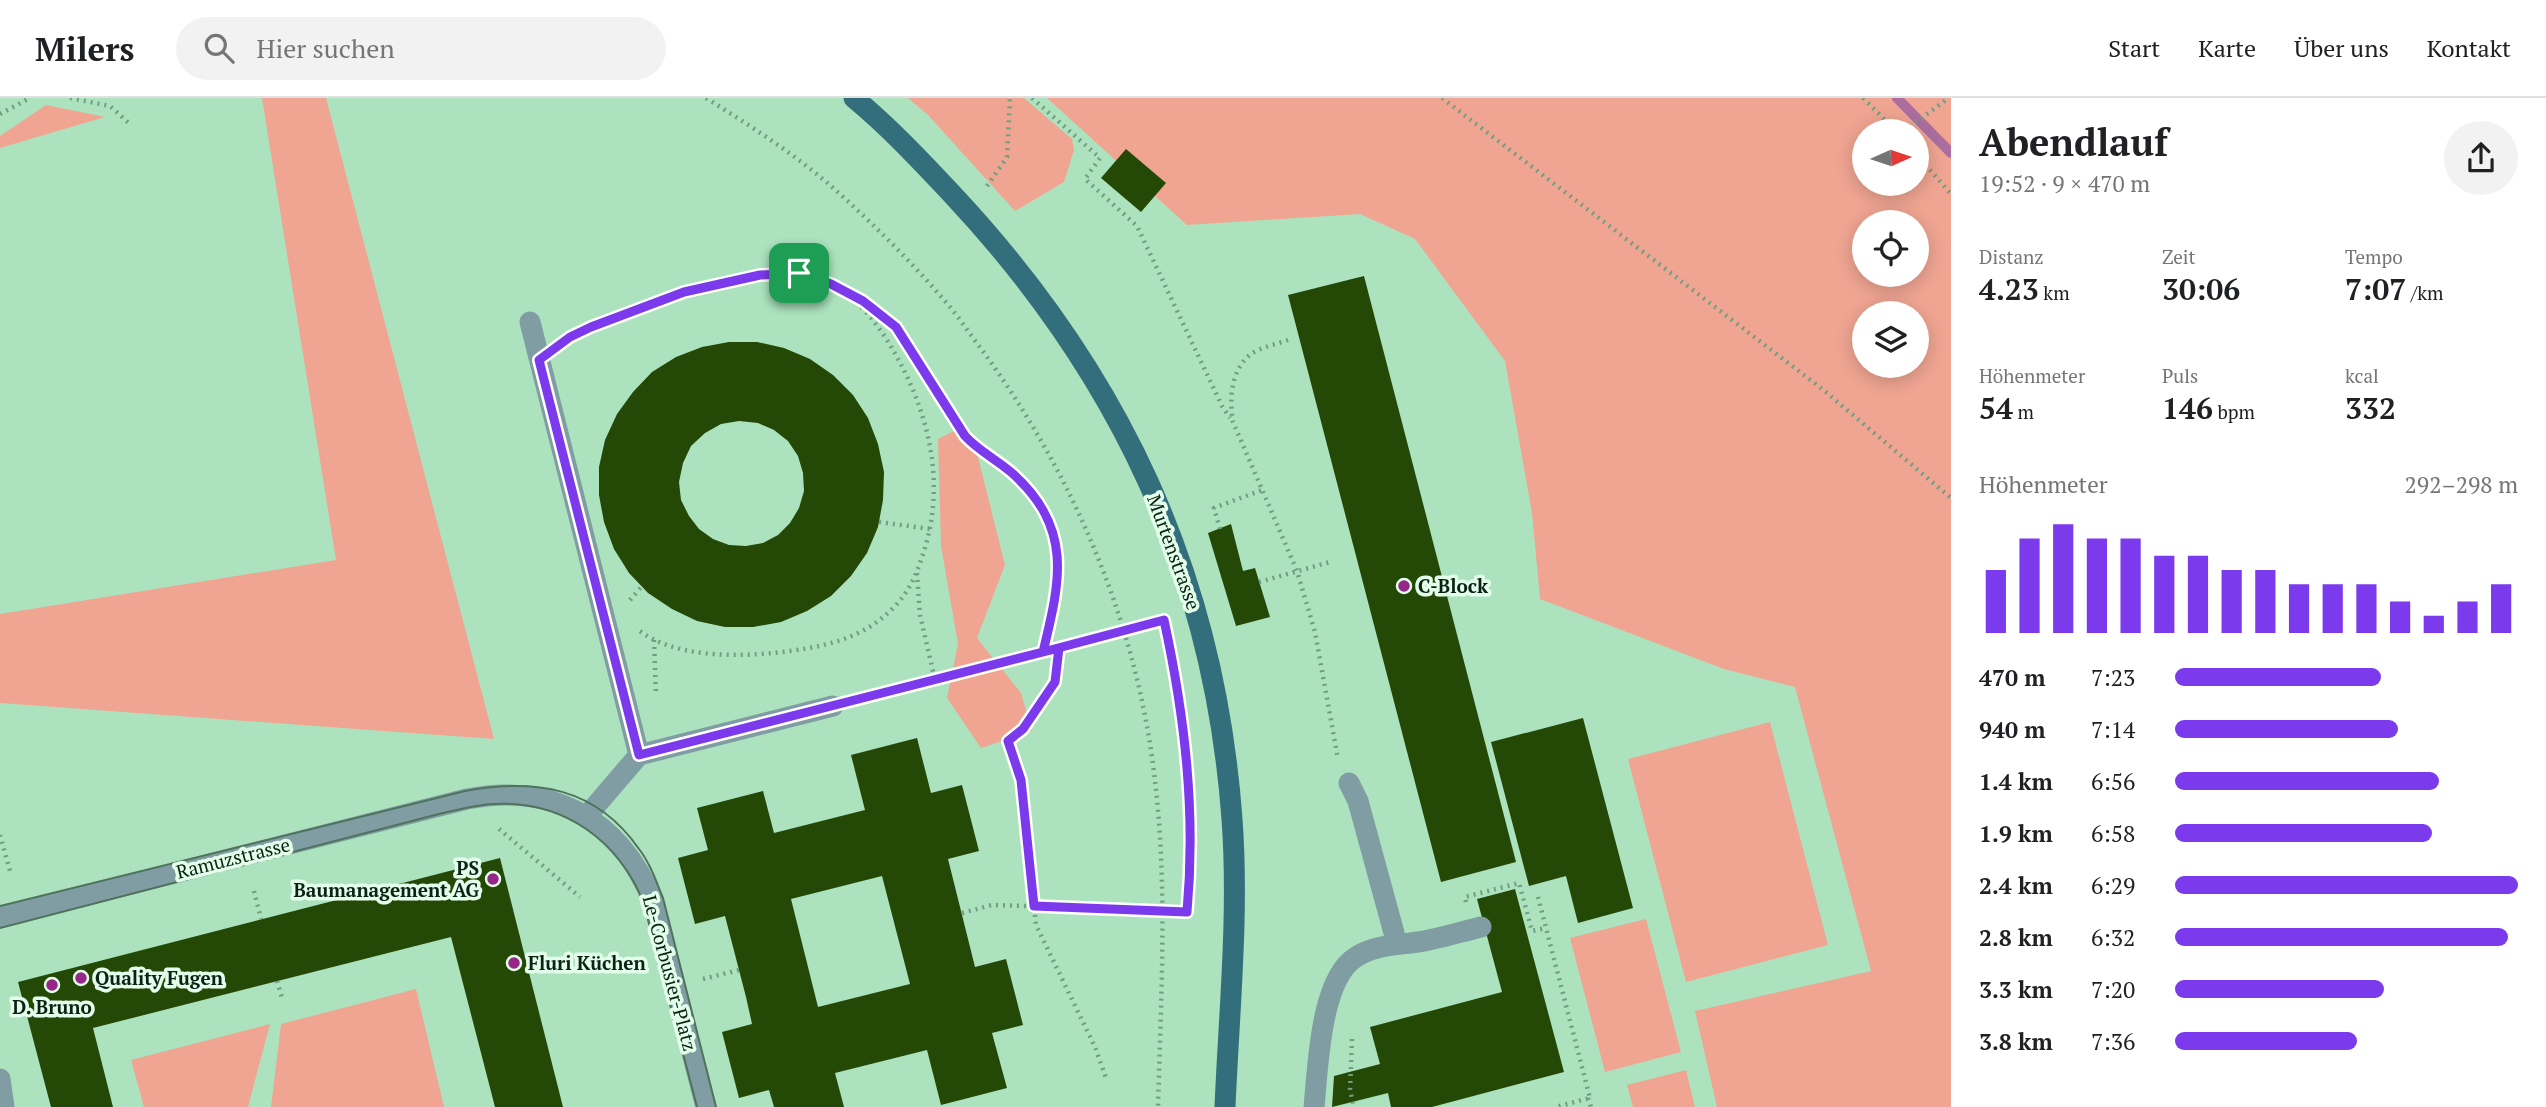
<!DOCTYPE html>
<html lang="de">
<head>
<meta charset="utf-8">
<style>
	body { margin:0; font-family:"PT Serif",serif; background:#f2f2f2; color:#202124; height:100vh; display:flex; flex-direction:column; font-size:26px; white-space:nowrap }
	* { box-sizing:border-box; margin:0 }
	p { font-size:23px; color:#757577 }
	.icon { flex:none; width:38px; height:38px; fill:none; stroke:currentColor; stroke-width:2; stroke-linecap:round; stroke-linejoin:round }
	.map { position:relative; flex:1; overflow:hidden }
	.details { display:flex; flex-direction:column; background:#fff; width:595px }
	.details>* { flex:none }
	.needle { width:46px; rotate:87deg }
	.buttons { position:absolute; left:1852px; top:21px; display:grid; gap:14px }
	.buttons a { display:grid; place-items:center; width:77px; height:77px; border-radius:50%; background:#fff; box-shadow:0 4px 18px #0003; font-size:35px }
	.pin { position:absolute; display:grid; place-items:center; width:60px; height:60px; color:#fff; margin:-30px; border-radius:14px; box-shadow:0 4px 10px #0006 }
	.round { display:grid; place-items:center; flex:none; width:74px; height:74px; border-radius:37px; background:#f2f2f2 }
	.head { display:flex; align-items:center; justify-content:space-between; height:119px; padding:0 28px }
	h1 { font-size:38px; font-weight:600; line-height:52px }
	.figures { display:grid; grid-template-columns:repeat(3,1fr); gap:10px; height:119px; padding:7px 28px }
	.figures div { display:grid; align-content:center }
	.figures b { font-size:30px; font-weight:600 }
	.figures small { font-size:19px; font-weight:400 }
	.figures p { font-size:19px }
	.chart { height:196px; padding:14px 28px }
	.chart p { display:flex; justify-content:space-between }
	.chart svg { width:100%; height:126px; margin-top:7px; stroke:#7c3aed; stroke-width:6 }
	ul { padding:0 28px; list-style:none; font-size:23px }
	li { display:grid; grid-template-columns:112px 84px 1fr; align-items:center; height:52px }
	li i { height:18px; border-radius:9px; background:#7c3aed }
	header { display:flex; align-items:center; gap:42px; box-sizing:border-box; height:98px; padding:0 35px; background:#fff; border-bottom:2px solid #e0e0e0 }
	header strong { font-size:33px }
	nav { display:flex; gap:38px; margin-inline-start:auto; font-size:24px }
	.search { width:490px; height:63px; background:#f2f2f2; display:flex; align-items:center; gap:18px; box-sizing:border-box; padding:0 24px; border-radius:38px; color:#757577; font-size:26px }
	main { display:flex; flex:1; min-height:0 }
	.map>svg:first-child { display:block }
</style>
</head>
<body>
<header>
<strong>Milers</strong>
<div class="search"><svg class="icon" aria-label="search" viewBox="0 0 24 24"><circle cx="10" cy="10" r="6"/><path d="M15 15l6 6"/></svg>Hier suchen</div>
<nav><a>Start</a><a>Karte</a><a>Über uns</a><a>Kontakt</a></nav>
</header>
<main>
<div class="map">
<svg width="1951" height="1009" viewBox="0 0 1951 1009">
	<rect width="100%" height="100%" fill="#ace3be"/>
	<path fill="#f0a592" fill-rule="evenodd" d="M262,0H326L494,641L0,605V516L336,462Z
		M908,0H1024L1072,41L1074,52L1064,84L1015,113L928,17Z
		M1047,0H1951V1009H1717L1695,913L1871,873L1795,589L1724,571L1540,501L1532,415L1505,263L1415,141L1360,116L1187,127ZM1864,33H1916V86H1864ZM1864,124H1916V177H1864ZM1864,215H1916V268H1864Z
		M46,7L105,19L0,50V38Z
		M956,332L978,359L1005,467L977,540L1021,595L1032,633L981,650L947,600L958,546L941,448L938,341Z
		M1770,624L1828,847L1686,884L1628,661Z
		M1646,821L1681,954L1605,974L1570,840Z
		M416,891L444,1009H271L281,926Z
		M270,926L248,1009H144L131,962Z
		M1686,972L1695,1009H1633L1627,987Z"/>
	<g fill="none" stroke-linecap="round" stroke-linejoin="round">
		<path stroke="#ab6e9e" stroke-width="10" d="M1897,0L1951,55"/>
	</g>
	<path fill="#244805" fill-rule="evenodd" d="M1126,51L1166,85L1141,114L1101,80Z
		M1364,178L1516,764L1441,784L1288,197Z
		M729,244H757L784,250L810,261L833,277L853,297L868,320L878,346L884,374L883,402L878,429L867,455L851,478L831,498L807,513L781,524L753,529H725L697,523L672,511L648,495L629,475L614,451L604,424L599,397V369L605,342L617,316L633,294L652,274L676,259L702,249ZM739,323L758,325L774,332L788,343L798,358L803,375L804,393L799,410L790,425L778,437L763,445L746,448L729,447L713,441L699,431L689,418L681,402L679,384L683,365L691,348L705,335L721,326Z
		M1231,426L1243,473L1255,470L1270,519L1236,528L1208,435Z
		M1583,620L1633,810L1578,825L1566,778L1529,788L1491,644Z
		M917,640L931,695L962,687L979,753L948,761L975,869L1006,861L1023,927L992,935L1007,990L941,1007L927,952L835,975L844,1009H774L769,992L739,1000L722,934L752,926L746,899L725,818L695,826L678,760L708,752L697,710L763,693L774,735L865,712L851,657ZM882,778L910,886L818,909L791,801Z
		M500,760L563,1009H495L451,839L93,930L113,1009H51L18,884Z
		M1515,791L1564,974L1432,1009H1391L1388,995L1332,1009L1334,978L1380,966L1370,929L1502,894L1477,801Z"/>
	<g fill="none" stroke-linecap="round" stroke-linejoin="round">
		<path stroke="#729d80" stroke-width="4.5" stroke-dasharray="2 5" stroke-linecap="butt" d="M70,0L110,8L131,27
			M706,0C749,27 793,55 831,88C870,123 909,161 943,201C956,215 967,232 979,248C1071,372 1135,520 1154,674C1168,785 1161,897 1158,1009
			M1032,0L1100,60L1085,81L1137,128L1222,308L1230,320
			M1442,0L1821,290L1951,400
			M1863,0L1896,33
			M0,16L30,0
			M1904,33L1946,2
			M1916,56L1951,96
			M987,88L1007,59L1010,0
			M851,197C906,221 935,289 966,338C983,357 1006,368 1024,386C1073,435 1057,495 1043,554
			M1288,242C1277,246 1261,249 1251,256C1231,271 1229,301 1233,324L1297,473L1315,534L1338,661
			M562,245C591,224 631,214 664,202C699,189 761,170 798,175C842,181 872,216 893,252C930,316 947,388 922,459C916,478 908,495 894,509C862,543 818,550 773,555C730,559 671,559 636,530
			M879,424L930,431
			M1220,431L1214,410L1262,392
			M917,475L920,517L935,582
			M1259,484L1330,464
			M630,502L642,488
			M654,542L656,598
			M1059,550L1055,584L1023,631L1008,643L1021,682L1036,827L1095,949L1106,980
			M858,601L1164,522
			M499,731L580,799
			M0,737L10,773
			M254,793L261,821
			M1538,799L1590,1000L1556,1009
			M1466,804L1465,799L1519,785L1532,833L1546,830
			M962,815L992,807L1187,813C1196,714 1185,619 1164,522
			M703,881L739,872
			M277,883L283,903
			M1352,941L1350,992L1354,1009
			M1588,1000L1591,1009"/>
		<path stroke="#809da4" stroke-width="21" d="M530,224L639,657
			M639,657L833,608
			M1349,685L1358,703L1397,846
			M586,719L639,657
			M0,819L467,701C553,684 620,722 653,803L706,1009
			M0,981L4,1009
			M1314,1009C1318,970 1320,881 1356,859C1374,847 1398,847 1418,844C1439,841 1460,834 1481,829"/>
		<path stroke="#336e7c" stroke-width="21" d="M854,0C889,29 920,62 951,95C1119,274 1214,475 1232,721C1239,816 1229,914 1225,1009"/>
		<path stroke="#4f735c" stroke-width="2" d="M0,808L465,693C535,680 596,689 639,751C650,765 656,783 663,800L716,1009
			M0,830L439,716C457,712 475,707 493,706C563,702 619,742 644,806L697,1009"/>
	</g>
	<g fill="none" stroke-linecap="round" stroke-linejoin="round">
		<g stroke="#fff" stroke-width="14">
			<path id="route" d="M799,175L760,177L684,194L591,229L570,239L539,262L639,657L694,643C810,613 927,584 1043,554L1164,522C1185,619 1196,714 1187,814L1034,808L1021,682L1008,643L1023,631L1055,584L1059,550L1043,554C1060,484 1074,430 1012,375C997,362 979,353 965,338L896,229L863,203L831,186L799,175"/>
		</g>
		<use href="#route" stroke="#7c3aed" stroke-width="9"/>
	</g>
	<g fill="#972786" stroke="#e2fdea" stroke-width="2.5">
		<circle cx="1404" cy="488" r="7"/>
		<circle cx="493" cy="781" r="7"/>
		<circle cx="514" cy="865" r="7"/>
		<circle cx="81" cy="880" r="7"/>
		<circle cx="52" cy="887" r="7"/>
	</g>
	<g text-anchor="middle" stroke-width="7" stroke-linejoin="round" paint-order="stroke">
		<g font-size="19" fill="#0b2114" stroke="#e2fdea">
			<text transform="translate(1174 454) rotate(70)" y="7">Murtenstrasse</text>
			<text transform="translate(233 760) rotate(-14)" y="7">Ramuzstrasse</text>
			<text transform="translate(670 875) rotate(75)" y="7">Le-Corbusier-Platz</text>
		</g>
		<g font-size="19" font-weight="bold" fill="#0b2114" stroke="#e2fdea" text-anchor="start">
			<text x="1418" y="495">C-Block</text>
			<text x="479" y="777" text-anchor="end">PS<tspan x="479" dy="22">Baumanagement AG</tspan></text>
			<text x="528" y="872">Fluri Küchen</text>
			<text x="95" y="887">Quality Fugen</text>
			<text x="52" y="916" text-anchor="middle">D. Bruno</text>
		</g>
	</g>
</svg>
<div class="buttons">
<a><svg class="needle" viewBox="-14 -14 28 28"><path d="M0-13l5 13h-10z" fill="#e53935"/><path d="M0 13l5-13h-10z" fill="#757577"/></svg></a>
<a><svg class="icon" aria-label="locate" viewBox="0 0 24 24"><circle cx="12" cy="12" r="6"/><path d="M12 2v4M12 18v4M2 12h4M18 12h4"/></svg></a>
<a><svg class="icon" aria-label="layers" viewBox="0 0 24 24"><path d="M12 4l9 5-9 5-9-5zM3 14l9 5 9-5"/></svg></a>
</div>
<div class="pin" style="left:799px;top:175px;background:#1e9e55"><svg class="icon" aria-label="arrive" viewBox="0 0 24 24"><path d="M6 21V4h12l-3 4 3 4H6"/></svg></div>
</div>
<section class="details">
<div class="head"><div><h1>Abendlauf</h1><p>19:52 · 9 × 470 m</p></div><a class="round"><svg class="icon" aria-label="share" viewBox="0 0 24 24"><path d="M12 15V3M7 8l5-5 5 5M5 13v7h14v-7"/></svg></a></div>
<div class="figures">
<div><p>Distanz</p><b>4.23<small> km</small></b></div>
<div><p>Zeit</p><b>30:06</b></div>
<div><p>Tempo</p><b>7:07<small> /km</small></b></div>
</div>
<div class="figures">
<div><p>Höhenmeter</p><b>54<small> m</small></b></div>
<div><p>Puls</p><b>146<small> bpm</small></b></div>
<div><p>kcal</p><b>332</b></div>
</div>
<div class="chart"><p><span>Höhenmeter</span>292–298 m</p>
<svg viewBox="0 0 160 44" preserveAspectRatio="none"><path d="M5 44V22M15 44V11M25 44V6M35 44V11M45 44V11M55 44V17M65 44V17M75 44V22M85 44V22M95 44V27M105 44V27M115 44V27M125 44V33M135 44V38M145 44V33M155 44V27"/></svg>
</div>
<ul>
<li><b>470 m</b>7:23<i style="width:60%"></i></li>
<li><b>940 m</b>7:14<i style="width:65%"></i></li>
<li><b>1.4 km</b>6:56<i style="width:77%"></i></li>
<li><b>1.9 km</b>6:58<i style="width:75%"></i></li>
<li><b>2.4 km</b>6:29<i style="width:100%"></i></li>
<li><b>2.8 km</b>6:32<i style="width:97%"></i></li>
<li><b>3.3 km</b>7:20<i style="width:61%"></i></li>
<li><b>3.8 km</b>7:36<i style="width:53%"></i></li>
</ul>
</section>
</main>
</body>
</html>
